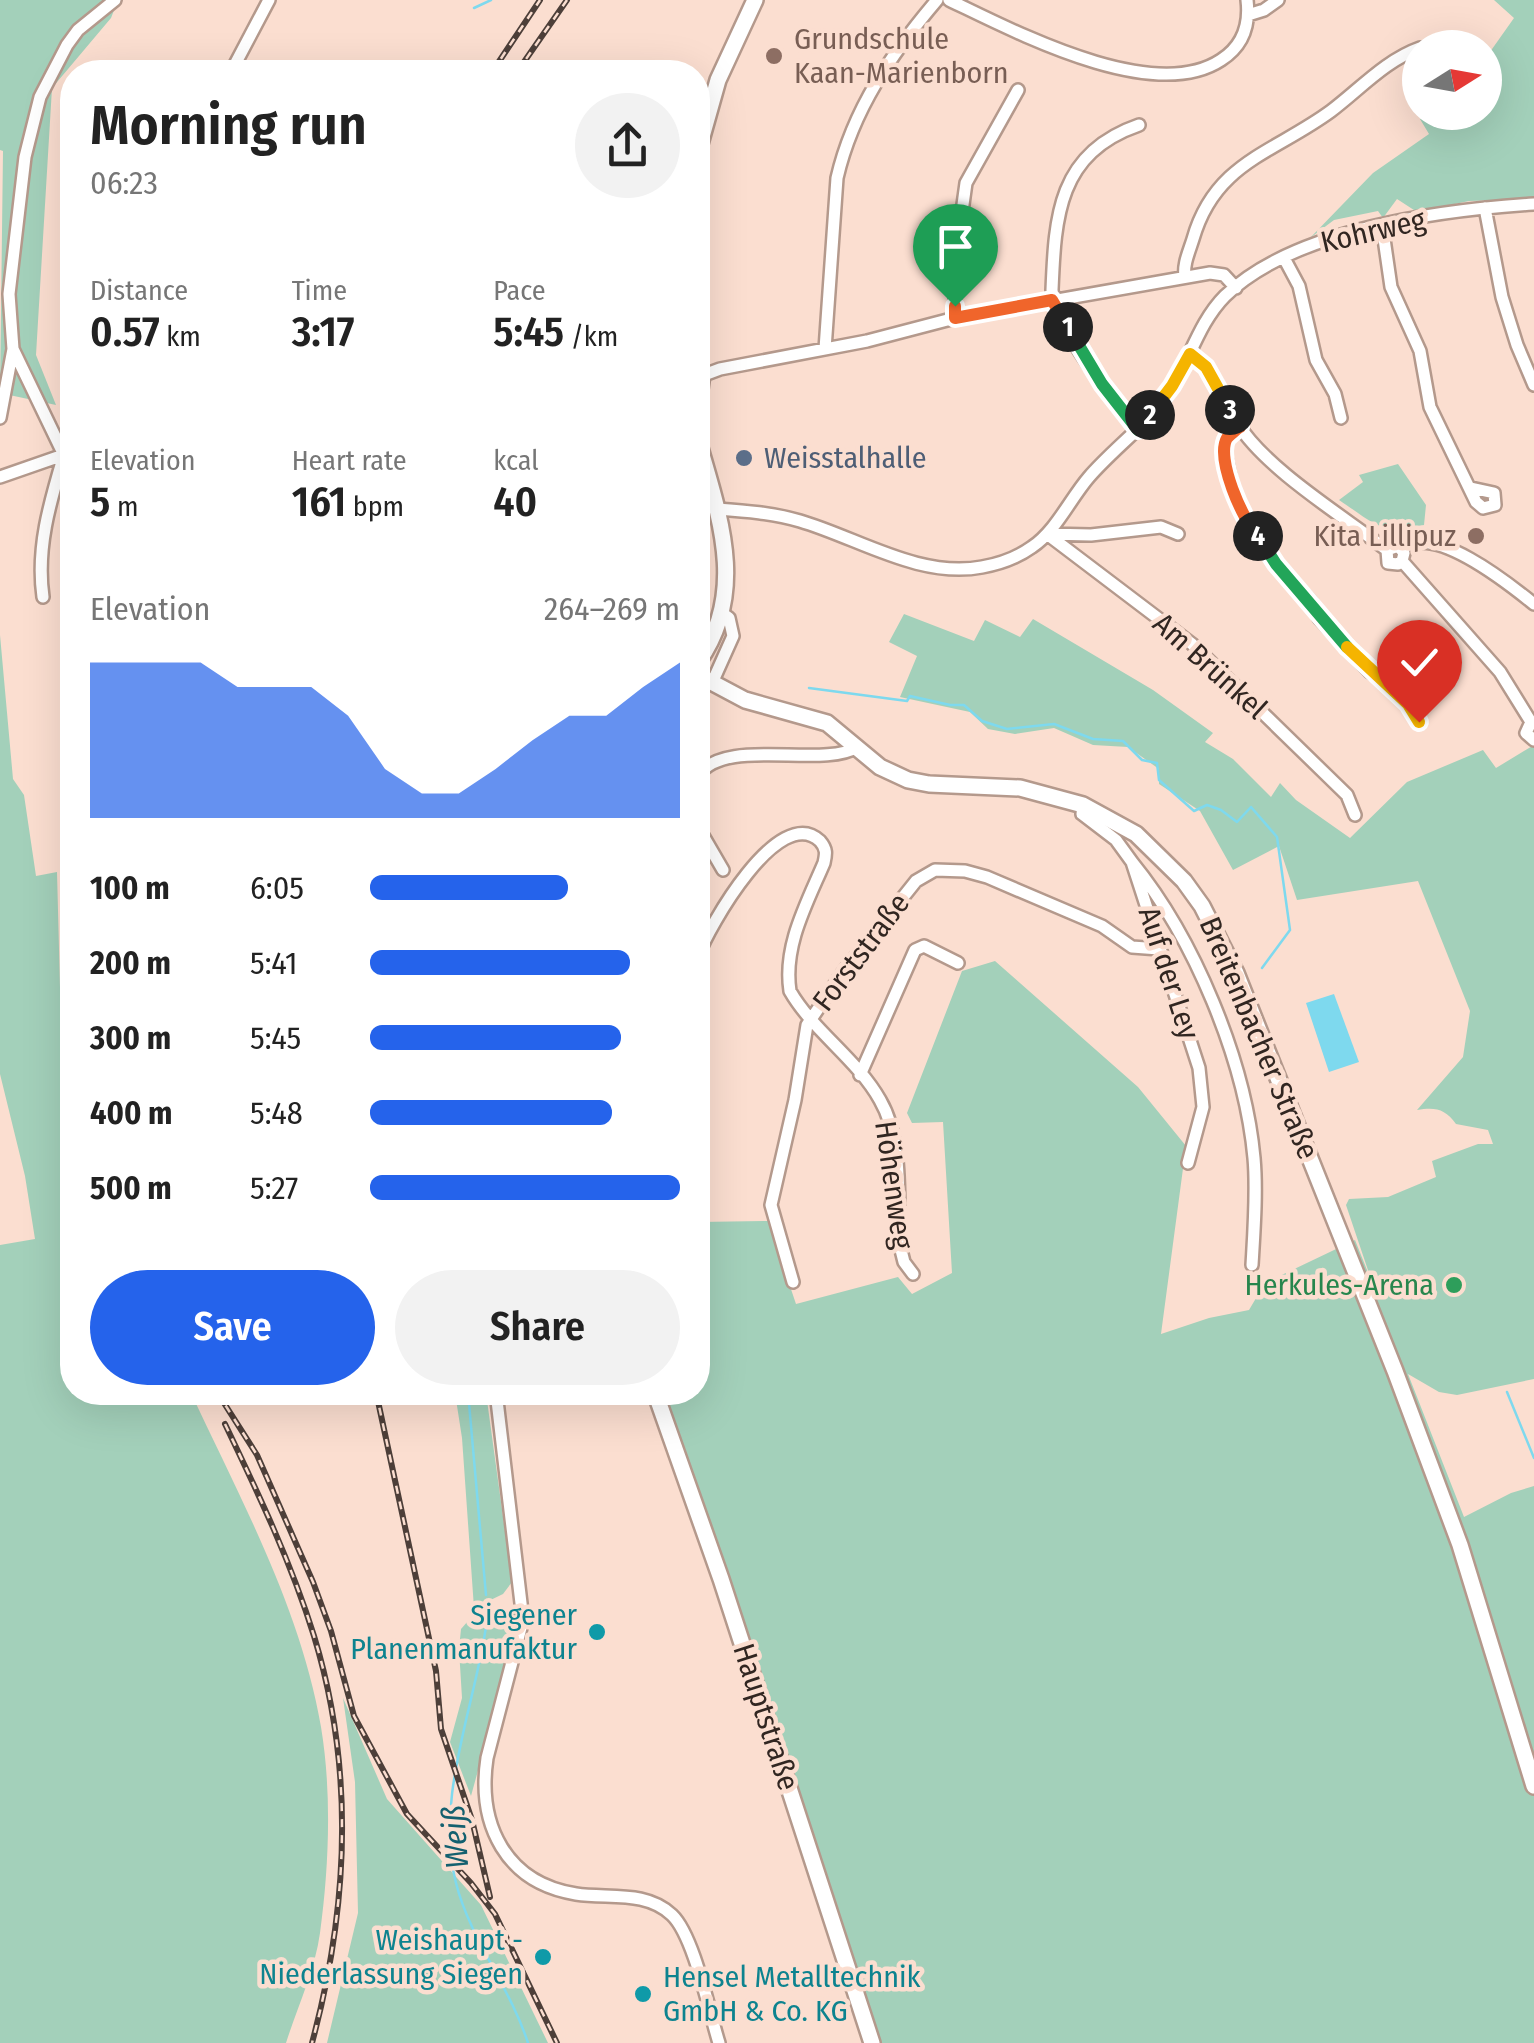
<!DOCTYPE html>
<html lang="en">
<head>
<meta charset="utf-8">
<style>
	body { margin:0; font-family:"Fira Sans Condensed",sans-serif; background:#f2f2f2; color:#222; height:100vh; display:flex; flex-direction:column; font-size:38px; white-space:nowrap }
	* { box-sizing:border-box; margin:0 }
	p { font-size:32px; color:#767676 }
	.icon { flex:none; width:55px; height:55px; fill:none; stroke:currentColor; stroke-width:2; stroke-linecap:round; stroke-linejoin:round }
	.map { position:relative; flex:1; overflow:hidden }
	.drawer { position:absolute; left:60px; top:60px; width:650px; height:1345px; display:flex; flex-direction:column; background:#fff; border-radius:40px; box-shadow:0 10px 40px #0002 }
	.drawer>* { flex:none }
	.needle { width:65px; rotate:79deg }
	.controls { position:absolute; left:1402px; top:30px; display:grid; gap:20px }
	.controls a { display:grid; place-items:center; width:100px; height:100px; border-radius:50%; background:#fff; box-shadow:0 10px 40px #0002; font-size:50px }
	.pin { position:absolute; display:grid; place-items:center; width:85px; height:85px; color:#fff; margin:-102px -42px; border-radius:50% 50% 50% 0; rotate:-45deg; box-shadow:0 0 10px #0007 }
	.pin .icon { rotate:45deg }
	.km { position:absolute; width:50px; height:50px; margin:-25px; border-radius:50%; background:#222; color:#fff; font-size:28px; line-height:50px; text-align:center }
	.round { display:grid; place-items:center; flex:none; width:105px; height:105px; border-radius:52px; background:#f2f2f2 }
	.headline { display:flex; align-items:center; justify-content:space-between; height:170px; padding:0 30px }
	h1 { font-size:55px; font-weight:600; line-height:75px }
	.metrics { display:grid; grid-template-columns:repeat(3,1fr); gap:15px; height:170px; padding:10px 30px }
	.metrics div { display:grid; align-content:center }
	.metrics b { font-size:42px; font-weight:600 }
	.metrics small { font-size:28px; font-weight:400 }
	.metrics p { font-size:28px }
	.chart { height:280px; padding:20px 30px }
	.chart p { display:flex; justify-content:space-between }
	.chart svg { width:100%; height:180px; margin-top:10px; fill:#2563eb; opacity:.7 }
	.primary-button { display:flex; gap:20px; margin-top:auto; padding:20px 30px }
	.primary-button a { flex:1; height:115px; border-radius:60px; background:#2563eb; color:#fff; font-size:40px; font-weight:600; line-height:115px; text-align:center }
	.primary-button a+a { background:#f2f2f2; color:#222 }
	ul { padding:0 30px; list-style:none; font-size:32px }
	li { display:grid; grid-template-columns:160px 120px 1fr; align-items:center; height:75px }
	li i { height:25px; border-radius:12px; background:#2563eb }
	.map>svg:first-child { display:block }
</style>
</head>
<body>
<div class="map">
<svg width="1534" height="2043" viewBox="0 0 1534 2043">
	<rect width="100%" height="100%" fill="#fbded0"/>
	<path fill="#a3d0ba" d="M0,0H118L111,18L52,88L36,355L56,405L0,393L3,151L0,150Z
		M1494,0H1534V199L1469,201L1417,212L1397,199L1383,218L1378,211L1334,220L1310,238L1373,173L1429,134L1420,119L1430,113L1485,112V59L1514,18Z
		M1398,464L1426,505L1424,525C1381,536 1374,523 1339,500L1363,482L1359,475Z
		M904,614L974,641L985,620L1020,637L1033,619L1153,690L1213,733L1205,742L1233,759L1271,797L1280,783L1296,800L1350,838L1407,782L1483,750L1496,768L1534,745V1379L1457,1395L1439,1392L1408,1374L1464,1517L1511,1493L1534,1486V2043H880L772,1709L661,1393L698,1392V1222L768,1221L796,1304L898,1277L912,1294L952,1273L943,1122L912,1123L907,1113L962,971L995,961L1138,1087L1186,1146L1161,1334L1209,1318L1249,1310L1265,1283L1355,1240L1373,1285L1346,1205L1349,1199L1388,1197L1436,1177L1432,1161L1478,1144H1493L1488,1130L1456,1124C1445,1109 1436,1107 1417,1110L1463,1057L1470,1011L1418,881L1297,900L1279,846L1233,870L1200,811L1159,784V769L1128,747L1093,745L1054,728L1015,734L988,729L970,712L900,697L917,656L889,642Z
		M0,635L13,779L24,795L36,876L57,872L62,1065L72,1104V1392L191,1393C241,1500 301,1609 321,1727C332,1793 329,1867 320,1933C315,1970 297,2008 286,2043H0V1245L35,1239L25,1176L0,1074Z
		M455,1393H486L512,1582L503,1594L474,1608L462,1438Z
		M500,1607L515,1614L510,1654L471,1796L450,1742L462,1698L459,1649L461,1629L468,1621Z
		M343,1698L387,1799L481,1905L548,2043H327L358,1913L355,1782Z"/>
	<path fill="#7ed9ee" d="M1334,994L1359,1062L1329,1072L1306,1003Z"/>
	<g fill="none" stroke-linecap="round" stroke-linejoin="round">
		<path stroke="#7ed9ee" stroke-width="2.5" d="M474,8L491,0
			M809,688L907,701L910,696L950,705H964L982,721L1007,729L1054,724L1093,739L1123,741L1142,760L1157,763L1159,780L1194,811L1207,805L1221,810L1237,822L1251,807L1277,837L1290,930L1262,968
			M468,1392L486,1595
			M1507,1392L1534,1458
			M487,1620C476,1704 434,1798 456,1883C470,1939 510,1987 528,2043"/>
		<g stroke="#b4998c" stroke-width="16">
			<path id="street" d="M949,0C1014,31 1153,105 1221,60C1243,46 1250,25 1247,0
				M1248,15L1264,10L1278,0
				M231,72L269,0
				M1485,208L1502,297L1517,345L1534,385
				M1382,225L1391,287L1420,351L1430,407L1476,502L1483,508L1495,505L1494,493L1471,488
				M1284,258L1299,286L1316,360L1335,394L1341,418
				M1185,277C1183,264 1189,252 1193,239C1215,162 1274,153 1331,111C1360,89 1386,60 1420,48
				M955,318V262L966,183L1018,90
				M825,349L837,178C853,109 892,53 937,0
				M1190,354C1215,367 1223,401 1238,424C1266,469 1343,516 1387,550L1388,563L1398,564L1402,561L1404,553L1398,546L1387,550
				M0,418L13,349
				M698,418L704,375L720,369L867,341L955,318L1210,273L1224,275L1236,288
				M1239,427L1228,437L1224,449L1233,490L1247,525L1276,564L1311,602L1319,618L1370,672L1385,681L1408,704L1419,722
				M1137,430C1114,399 1054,326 1052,290C1055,216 1058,153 1139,125
				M64,455L13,349L9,294L25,157L40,97L67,45L78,30L115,0
				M0,477L72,452
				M717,509C745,511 773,513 800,521C858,538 920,579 982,567C999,564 1018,557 1032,547C1056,531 1070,499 1089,477C1116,446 1150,423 1172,388C1190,358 1200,321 1225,296C1294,229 1441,210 1534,204
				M1047,534L1192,644L1347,795L1355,815
				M1047,534L1091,535L1161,527L1178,534
				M1402,549C1433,523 1508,583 1534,604
				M1402,561L1500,672L1531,722L1526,733L1534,740
				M43,597C36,548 50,502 64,455
				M712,683L733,636L729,618L722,613
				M698,776C723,736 823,769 857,747
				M1083,805L1082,814L1116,840L1132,862L1199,1068L1203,1107L1188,1163
				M698,827L723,870
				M1132,862C1194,938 1245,1060 1254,1158C1257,1191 1254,1231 1252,1265
				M698,956C708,928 779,802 820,841C827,849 826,854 824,863C807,903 783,946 790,991C813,1031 857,1059 880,1100C904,1141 897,1200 900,1246L904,1262L913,1274
				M860,1075L915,950L924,946L958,963
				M793,1282L771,1205L795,1100L807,1025L844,971L916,881L935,870L965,871L987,877L1102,926L1132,947L1159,949
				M496,1392L523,1620L487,1758C477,1825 506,1883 576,1894C608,1899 646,1890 672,1915C694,1936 709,2011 719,2043"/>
		</g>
		<g stroke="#b4998c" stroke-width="20">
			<path id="secondary" d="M698,151L718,80L755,0
				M698,441C719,515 748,592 698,662
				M698,675L745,700L827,723L880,767L908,780L929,784L1020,788L1083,805L1136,834L1184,881L1202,906L1236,973L1395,1371L1460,1545L1534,1786
				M655,1392L721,1579L872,2043"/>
		</g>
		<use href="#street" stroke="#fff" stroke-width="11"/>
		<use href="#secondary" stroke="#fff" stroke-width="15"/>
		<g stroke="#4d3f39" stroke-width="6">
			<path id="rail" d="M492,72L540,0
				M517,72L567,0
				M72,912V976
				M217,1392L257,1455L313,1582L331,1631L354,1716L407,1814L471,1883L495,1914L557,2043
				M376,1392L436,1671L441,1729L472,1820L490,1897
				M225,1424C258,1493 291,1562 314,1636C355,1770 348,1909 312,2043"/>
		</g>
		<use href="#rail" stroke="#fbded0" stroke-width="2.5" stroke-dasharray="8" stroke-linecap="butt"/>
	</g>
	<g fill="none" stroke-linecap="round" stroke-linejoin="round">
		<g stroke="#fff" stroke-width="20">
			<path id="split-1" d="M955,306V318L1052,300L1068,327"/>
		</g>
		<g stroke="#fff" stroke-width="20">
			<path id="split-2" d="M1068,327L1102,384L1138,430L1150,415"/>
		</g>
		<g stroke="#fff" stroke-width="20">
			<path id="split-3" d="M1150,415L1172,386L1190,354L1206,367L1230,410"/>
		</g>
		<g stroke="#fff" stroke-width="20">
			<path id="split-4" d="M1230,410L1240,427C1238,428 1228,437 1227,438C1215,458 1243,521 1258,536"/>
		</g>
		<g stroke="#fff" stroke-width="20">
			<path id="split-5" d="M1258,536L1276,564L1347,647"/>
		</g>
		<g stroke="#fff" stroke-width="20">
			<path id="split-6" d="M1347,647L1408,704L1419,722"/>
		</g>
		<use href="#split-1" stroke="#f0652b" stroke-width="12"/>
		<use href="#split-2" stroke="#22a559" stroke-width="12"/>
		<use href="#split-3" stroke="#f5b400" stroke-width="12"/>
		<use href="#split-4" stroke="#f0652b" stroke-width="12"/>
		<use href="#split-5" stroke="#22a559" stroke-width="12"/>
		<use href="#split-6" stroke="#f5b400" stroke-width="12"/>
	</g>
	<g fill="#8d6e63" stroke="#fbded0" stroke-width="4">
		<circle cx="774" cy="56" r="10"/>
		<circle cx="1476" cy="536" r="10"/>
	</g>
	<circle fill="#5c6f8a" stroke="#fbded0" stroke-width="4" cx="744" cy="458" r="10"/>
	<circle fill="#2e9e5b" stroke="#fbded0" stroke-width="4" cx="1454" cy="1285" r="10"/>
	<g fill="#0f9aa8" stroke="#fbded0" stroke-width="4">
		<circle cx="597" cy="1632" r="10"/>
		<circle cx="543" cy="1957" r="10"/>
		<circle cx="643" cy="1994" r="10"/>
	</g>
	<g text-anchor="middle" stroke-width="9" stroke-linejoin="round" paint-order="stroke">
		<g font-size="30" fill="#785e54" stroke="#fbded0" text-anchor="start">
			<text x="794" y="49">Grundschule<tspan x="794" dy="34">Kaan-Marienborn</tspan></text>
			<text x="1456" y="546" text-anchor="end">Kita Lillipuz</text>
		</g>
		<g font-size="30" fill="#312621" stroke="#fbded0">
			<text transform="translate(1373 231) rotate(-13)" y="10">Kohrweg</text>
			<text transform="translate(1210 666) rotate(42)" y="10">Am Brünkel</text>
			<text transform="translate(861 952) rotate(-53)" y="10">Forststraße</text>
			<text transform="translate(1169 973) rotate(72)" y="10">Auf der Ley</text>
			<text transform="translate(1259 1038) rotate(67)" y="10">Breitenbacher Straße</text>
			<text transform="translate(894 1185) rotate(82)" y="10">Höhenweg</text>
			<text transform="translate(766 1717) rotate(72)" y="10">Hauptstraße</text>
		</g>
		<g font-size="30" fill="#4e5e75" stroke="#fbded0" text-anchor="start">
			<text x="764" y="468">Weisstalhalle</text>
		</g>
		<g font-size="30" fill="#27864d" stroke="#fbded0" text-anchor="end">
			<text x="1434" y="1295">Herkules-Arena</text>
		</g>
		<g font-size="30" fill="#0d838f" stroke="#fbded0" text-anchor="end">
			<text x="577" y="1625">Siegener<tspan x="577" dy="34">Planenmanufaktur</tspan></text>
			<text x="523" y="1950">Weishaupt -<tspan x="523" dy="34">Niederlassung Siegen</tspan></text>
			<text x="663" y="1987" text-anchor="start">Hensel Metalltechnik<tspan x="663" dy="34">GmbH &amp; Co. KG</tspan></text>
		</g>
		<g font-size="32" font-style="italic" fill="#14606f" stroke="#fbded0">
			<text transform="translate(455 1837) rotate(-94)" y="11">Weiß</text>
		</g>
	</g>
</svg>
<div class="controls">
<a><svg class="needle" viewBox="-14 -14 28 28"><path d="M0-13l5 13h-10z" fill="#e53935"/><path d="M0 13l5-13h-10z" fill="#767676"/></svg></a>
</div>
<div class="pin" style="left:955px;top:306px;background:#1e9e55"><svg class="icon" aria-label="arrive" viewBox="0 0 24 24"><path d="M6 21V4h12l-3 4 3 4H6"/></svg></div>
<div class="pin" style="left:1419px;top:722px;background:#d93025"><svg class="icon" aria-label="check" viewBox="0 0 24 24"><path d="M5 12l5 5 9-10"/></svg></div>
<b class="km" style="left:1068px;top:327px">1</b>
<b class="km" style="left:1150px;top:415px">2</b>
<b class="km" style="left:1230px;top:410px">3</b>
<b class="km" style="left:1258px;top:536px">4</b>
<section class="drawer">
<div class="headline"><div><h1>Morning run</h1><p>06:23</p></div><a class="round"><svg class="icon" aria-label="share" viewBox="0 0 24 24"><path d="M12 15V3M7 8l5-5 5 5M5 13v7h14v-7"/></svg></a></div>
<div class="metrics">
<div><p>Distance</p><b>0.57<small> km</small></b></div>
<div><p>Time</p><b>3:17</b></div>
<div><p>Pace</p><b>5:45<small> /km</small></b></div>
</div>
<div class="metrics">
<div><p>Elevation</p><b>5<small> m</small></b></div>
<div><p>Heart rate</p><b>161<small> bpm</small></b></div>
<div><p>kcal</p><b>40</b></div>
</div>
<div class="chart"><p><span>Elevation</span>264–269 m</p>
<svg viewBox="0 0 160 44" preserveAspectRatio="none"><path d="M0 44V6L10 6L20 6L30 6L40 12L50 12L60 12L70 19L80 32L90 38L100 38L110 32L120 25L130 19L140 19L150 12L160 6V44z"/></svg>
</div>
<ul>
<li><b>100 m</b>6:05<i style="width:64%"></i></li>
<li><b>200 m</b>5:41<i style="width:84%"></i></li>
<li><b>300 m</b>5:45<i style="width:81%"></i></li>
<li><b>400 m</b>5:48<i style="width:78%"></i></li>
<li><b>500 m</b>5:27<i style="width:100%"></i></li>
</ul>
<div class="primary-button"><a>Save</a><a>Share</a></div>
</section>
</div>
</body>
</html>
